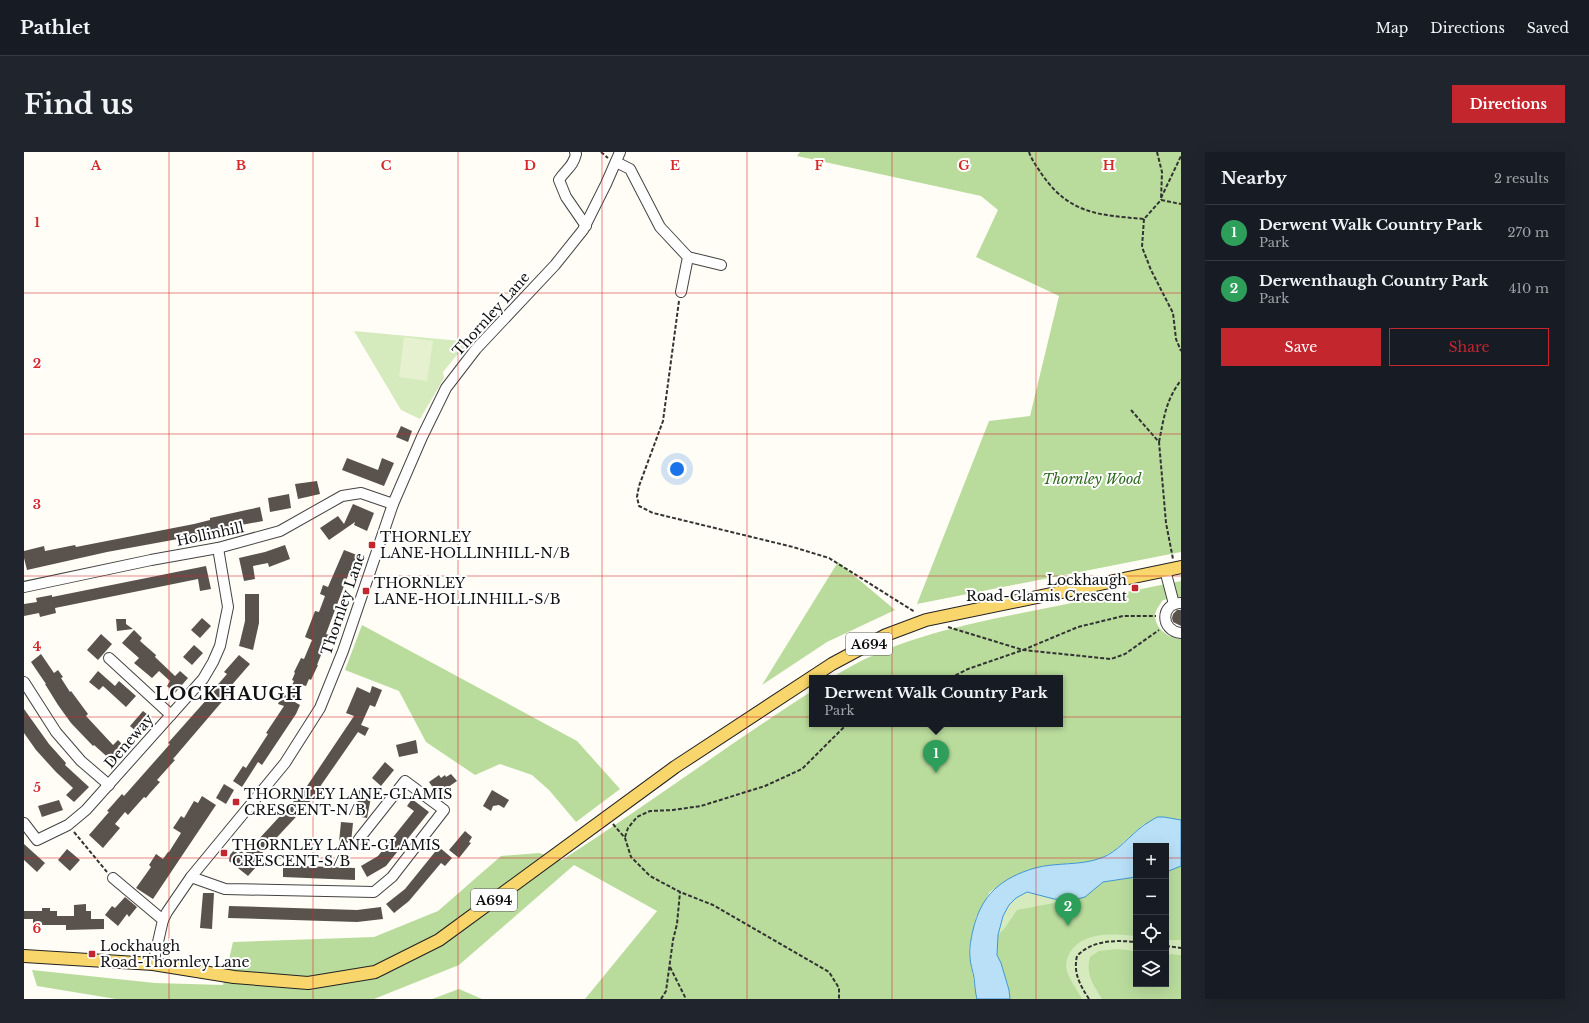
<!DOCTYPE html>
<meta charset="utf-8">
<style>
body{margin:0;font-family:"Libre Baskerville",serif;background:#20242c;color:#f1f3f6}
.controls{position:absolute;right:12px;bottom:12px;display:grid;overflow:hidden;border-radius:0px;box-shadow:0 4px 16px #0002}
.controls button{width:36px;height:36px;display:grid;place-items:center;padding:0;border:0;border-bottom:1px solid #363941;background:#171b24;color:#f1f3f6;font:20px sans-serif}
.you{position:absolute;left:653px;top:317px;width:14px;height:14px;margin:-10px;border:3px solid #fff;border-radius:50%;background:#1a73e8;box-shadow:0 0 0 6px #1a73e833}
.badge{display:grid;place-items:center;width:26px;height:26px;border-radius:50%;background:#c4262e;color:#fff;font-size:13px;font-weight:700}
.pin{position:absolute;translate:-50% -33px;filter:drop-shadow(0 1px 2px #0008)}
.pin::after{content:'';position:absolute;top:21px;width:14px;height:12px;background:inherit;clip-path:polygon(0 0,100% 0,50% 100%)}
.popup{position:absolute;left:785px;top:523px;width:254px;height:52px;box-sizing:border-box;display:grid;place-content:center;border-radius:0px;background:#171b24;filter:drop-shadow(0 1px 3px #0005);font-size:13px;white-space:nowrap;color:#9ea1a6}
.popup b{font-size:15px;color:#f1f3f6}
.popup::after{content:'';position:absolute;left:50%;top:100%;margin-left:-8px;border:8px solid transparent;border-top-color:#171b24}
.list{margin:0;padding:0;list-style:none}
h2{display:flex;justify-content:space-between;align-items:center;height:52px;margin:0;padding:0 16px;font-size:17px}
h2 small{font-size:13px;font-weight:400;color:#9ea1a6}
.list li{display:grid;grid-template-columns:26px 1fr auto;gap:12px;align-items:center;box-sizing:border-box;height:56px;padding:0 16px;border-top:1px solid #363941}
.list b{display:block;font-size:15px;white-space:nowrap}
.list p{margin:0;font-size:13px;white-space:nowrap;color:#9ea1a6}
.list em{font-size:13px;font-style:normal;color:#9ea1a6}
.actions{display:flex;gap:8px;padding:12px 16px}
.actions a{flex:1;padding:9px 0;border:1px solid #c4262e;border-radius:0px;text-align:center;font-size:14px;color:#c4262e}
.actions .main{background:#c4262e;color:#fff}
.icon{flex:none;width:22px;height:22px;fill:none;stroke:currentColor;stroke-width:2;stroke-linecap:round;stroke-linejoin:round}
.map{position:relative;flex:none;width:1157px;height:847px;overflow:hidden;border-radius:0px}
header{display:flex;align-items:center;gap:24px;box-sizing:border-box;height:56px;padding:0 20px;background:#171b24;border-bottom:1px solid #363941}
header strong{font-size:19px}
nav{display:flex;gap:22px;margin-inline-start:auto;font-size:14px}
.intro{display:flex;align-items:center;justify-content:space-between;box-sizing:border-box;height:96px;padding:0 24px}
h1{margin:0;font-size:28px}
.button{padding:10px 18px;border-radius:0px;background:#c4262e;color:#fff;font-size:14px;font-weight:700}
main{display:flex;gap:24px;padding:0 24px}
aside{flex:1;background:#171b24;border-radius:0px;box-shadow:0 4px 16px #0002}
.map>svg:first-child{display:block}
.green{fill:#d5ebbd}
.forest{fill:#b9dc9c}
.pitch{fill:#e6f2cf}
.water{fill:#b9e0f7;stroke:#3f96cf}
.building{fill:#5a524d}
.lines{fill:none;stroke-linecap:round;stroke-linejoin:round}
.minor-casing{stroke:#444;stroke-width:12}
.major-casing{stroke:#222;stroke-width:14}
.path{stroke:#333;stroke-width:2;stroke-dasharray:4 2;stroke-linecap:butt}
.minor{stroke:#fff;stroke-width:10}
.major{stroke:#f9d66b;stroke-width:12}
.grid{fill:none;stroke:#d62828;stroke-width:1;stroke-opacity:0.55}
.poi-dot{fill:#c4262e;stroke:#fff;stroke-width:1.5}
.labels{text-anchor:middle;stroke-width:4;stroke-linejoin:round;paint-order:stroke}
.shield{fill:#fff;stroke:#585858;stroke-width:1}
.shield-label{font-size:13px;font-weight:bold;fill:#111}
.street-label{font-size:14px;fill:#111;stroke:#fff}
.park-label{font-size:14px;font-style:italic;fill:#2f6b1f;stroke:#fff}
.poi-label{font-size:14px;fill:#111;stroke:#fff;text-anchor:start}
.district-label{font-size:18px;font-weight:bold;letter-spacing:1px;fill:#111;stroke:#fff}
.grid-label{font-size:13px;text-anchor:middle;font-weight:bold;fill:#d62828;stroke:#fff;stroke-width:4;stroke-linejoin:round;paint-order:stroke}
</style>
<header>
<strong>Pathlet</strong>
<nav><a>Map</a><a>Directions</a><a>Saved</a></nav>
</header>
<div class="intro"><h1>Find us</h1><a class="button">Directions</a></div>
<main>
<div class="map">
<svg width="1157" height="847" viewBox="0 0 1157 847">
<rect width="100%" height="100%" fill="#fffdf5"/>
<g class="green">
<polygon points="330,179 448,190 439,202 433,203 419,220 420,226 396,267 377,258"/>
<polygon points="1157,714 1157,847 986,847 974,783 979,764 985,753 992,745 1003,740 1030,747 1112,725 1112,832 1142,832 1142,720"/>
</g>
<g class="forest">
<polygon points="776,0 1157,0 1157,400 893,452 965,269 1006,264 1035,144 952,105 974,58 957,44 773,4"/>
<polygon points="814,410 871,458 803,490 738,533"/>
<path d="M1157,429V445L1139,448C1136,452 1132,458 1131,462C1130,476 1145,487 1157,487V668L1150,667L1120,672L1091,698L1077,706L1064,710L1028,713L1012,716L999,720L976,733L966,740L952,765L945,797L946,807L953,847H561L633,759L550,713L435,813L350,847H92L13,834L8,818L131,831L199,833L209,790L350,785L414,759L477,704L515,701L538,708C623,653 704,593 788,539V572H1036V526H808C867,487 939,473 1008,459C1058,449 1107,439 1157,429Z"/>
<polygon points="338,473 553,589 596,637 552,670 525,638 508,623 476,612 451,623 402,590 375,539 321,518"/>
<polygon points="1157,714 1157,788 1142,788 1142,720"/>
<path d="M1112,725V784C1090,782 1061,779 1047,799C1044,803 1042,809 1042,814C1043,825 1053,837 1058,847H986L985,838L977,811L973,803L974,783L980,777L993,758L1061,745L1079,730Z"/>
<path d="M1093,797L1112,799V832H1142V802L1157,803V847H1078C1070,833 1061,823 1066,805L1075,799Z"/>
<polygon points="435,837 458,847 408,847"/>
</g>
<polygon class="pitch" points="380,185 409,189 403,229 375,225"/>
<path class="water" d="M1133,665H1140L1157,668V714L1142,720V694H1112V725L1079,730L1061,745L1049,748L1030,747L1003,740L992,746L985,753L979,764L974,783L973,803L977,811L985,838L986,847H953C951,840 951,833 950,826C949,819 946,812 946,805C945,796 947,787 949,778C957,743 977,726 1011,716C1033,710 1056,714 1077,706C1094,700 1106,683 1120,673C1124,670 1129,668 1133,665Z"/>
<g class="building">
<polygon points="377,274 388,279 384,290 372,285"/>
<polygon points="323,306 354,318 358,306 370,311 360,334 318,318"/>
<polygon points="293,329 296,342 274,347 271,332"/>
<polygon points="265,342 267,356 246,360 244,346"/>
<polygon points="329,352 350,361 343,379 330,373 331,370 305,388 296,376 314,364 320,372"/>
<polygon points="236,355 239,369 184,379 184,381 165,385 83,400 3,418 0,406 0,399 20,394 21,399 51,393 52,395 170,372 186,368 186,366"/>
<polygon points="261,393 266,407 245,415 244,411 229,414 231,427 220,429 215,406 241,400"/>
<polygon points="320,398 333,403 327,418 326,418 302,482 305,483 293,513 294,513 287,528 285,527 282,534 278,533 269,549 276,553 272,562 238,613 234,610 218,635 209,629 219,614 222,616 244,582 242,581 260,554 254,552 259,541 263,543 270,529 268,528 271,521 270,520 277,506 280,507 288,488 281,485 291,459 295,460 301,444 296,442 299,433 304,435"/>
<polygon points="182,414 187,437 176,439 174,427 31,456 32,461 16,465 15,461 0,464 0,452 13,450 12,446 28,443 28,445"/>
<polygon points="221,442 235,442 235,471 229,498 215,494 221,469"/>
<polygon points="1153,458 1157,458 1157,474 1149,470 1148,466 1149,462"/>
<polygon points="178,466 187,474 176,486 167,478"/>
<polygon points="92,467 102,467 102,472 109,477 93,479"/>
<polygon points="110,478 118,486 116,489 132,503 131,505 151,524 156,519 164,526 151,541 143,534 146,529 135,519 128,526 110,511 115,506 98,491"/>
<polygon points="77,482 88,492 74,508 63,498"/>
<polygon points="170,493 179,501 168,513 159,505"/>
<polygon points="17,502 30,521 34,518 39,525 37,526 46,540 47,539 64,562 62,564 89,593 94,588 102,596 89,610 70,593 69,594 47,571 34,553 21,532 22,532 7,510"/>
<polygon points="215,503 226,512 206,535 208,538 149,607 151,608 133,628 136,630 126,641 122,646 120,645 104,663 101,660 91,672 96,676 79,696 65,683 85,660 83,659 98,642 100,644 146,592 144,591 184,546 183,545 203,522 200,520"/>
<polygon points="74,519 91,534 95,529 112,544 102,555 79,534 75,538 65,530"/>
<polygon points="348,534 358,538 351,555 346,553 337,573 345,576 341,584 334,580 284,652 229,711 233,714 224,724 205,709 206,703 210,698 214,702 217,699 221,702 281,637 330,564 322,561 333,535 346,541"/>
<polygon points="0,557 25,592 42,611 41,613 65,635 50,650 42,643 49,636 32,620 12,598 0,581"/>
<polygon points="119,559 128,566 114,581 106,574"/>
<polygon points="392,588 394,601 375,605 372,593"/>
<polygon points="361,610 370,618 357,634 348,626"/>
<polygon points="427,622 433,629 417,640 415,638 412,640 405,630 415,623 417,626 421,623 422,625"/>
<polygon points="200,632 210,638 202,652 192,646"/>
<polygon points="335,638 348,640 343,666 332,664"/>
<polygon points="468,638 485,648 480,656 475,653 469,654 467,659 459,654"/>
<polygon points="178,644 192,653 129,747 112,736 127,715 125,713 132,702 139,707 144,700 145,700 157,681 149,676 157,664 160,666 170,649 174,651"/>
<polygon points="388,647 405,660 362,714 343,725 337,714 354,704 390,659 383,654"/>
<polygon points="35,648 39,658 18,665 14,654"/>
<polygon points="317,670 329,671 327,691 315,690"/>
<polygon points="441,679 448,685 445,690 447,691 435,706 425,698"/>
<polygon points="0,692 21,711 13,720 0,708"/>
<polygon points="415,695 428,706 421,714 417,711 385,749 370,761 362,752 381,737"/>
<polygon points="43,697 56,708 46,719 34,708"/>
<polygon points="259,713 331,716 331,728 259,725"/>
<polygon points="179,741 190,741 188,777 176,776"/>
<polygon points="101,745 113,755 105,765 103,762 94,774 81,763 88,754 91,756"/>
<polygon points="62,752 62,759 67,759 67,767 80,767 80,777 42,778 42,773 9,773 9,767 0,767 0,759 18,759 18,756 26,756 26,759 33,759 33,764 50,764 50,753"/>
<polygon points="205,754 333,758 357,755 359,767 333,770 204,766"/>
</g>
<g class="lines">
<defs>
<g id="minor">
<path d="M551,0L552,2C549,15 542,17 535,28L542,45L562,74"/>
<polyline points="592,10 606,17 636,75 664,105 657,140"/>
<polyline points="664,105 697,113"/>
<polyline points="1141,418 1150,452"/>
<polyline points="0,435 127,408 194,396 256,379 318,344 337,341 369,352"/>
<path d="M1157,451C1136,451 1136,479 1157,481"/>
<polyline points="85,506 147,563"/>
<polyline points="0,530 32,580 57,609 85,633"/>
<polyline points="0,671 13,688 44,673 62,658 179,527 189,510 196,494 204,455 194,396"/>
<polyline points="167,725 201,737 350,740 368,725 420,658 381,629 335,687"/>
<polyline points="89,726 139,768"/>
<polyline points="129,812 139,768 143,760 167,725 261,611 296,556 319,499 369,352 398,285 422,236 452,197 531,113 559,78 582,32 596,0"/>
</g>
<polyline id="major" points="0,804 129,812 210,825 284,831 351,820 415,788 651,615 808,512 862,483 902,468 1157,415"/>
</defs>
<use href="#minor" class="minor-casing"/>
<use href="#major" class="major-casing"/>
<g class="path">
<polyline points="577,0 584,6"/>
<path d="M1005,0C1008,9 1014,16 1019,24C1047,63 1077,63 1120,67L1137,48L1157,52"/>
<polyline points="1133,0 1138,20 1137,48"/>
<polyline points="1137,46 1157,4"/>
<polyline points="1120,67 1118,95 1127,118 1149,161 1152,187 1157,199"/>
<polyline points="655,149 639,269 615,334 613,345 615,354 629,361 769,395 805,406 891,460"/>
<polyline points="1107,258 1135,290 1142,371 1149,407"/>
<path d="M1135,290C1140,265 1142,248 1157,228"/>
<polyline points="924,475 999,498 1087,507 1101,502 1135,478"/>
<polyline points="926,526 944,517 999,498 1054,475 1099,464 1132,464"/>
<polyline points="589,672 601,686 607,705 626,724 656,740 689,753 805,820 815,836 815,847"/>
<polyline points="50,680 83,720"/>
<polyline points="601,685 604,676 613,665 626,659 649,658 677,654 741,634 778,617 823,572"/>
<polyline points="1142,794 1157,796"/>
<polyline points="646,815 662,847"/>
<polyline points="637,847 642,839 649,788 653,772 656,740"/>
<path d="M1065,847C1056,833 1049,821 1053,804C1068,788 1091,788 1112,790"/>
</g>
<use href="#minor" class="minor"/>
<use href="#major" class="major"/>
</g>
<path class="grid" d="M145,0V847M289,0V847M434,0V847M578,0V847M723,0V847M868,0V847M1012,0V847M0,141H1157M0,282H1157M0,424H1157M0,565H1157M0,706H1112M1142,706H1157"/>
<g class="poi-dot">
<rect x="344" y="389" width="8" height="8" rx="2"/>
<rect x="1107" y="432" width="8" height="8" rx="2"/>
<rect x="338" y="435" width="8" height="8" rx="2"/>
<rect x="208" y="646" width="8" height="8" rx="2"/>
<rect x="196" y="697" width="8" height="8" rx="2"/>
<rect x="64" y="798" width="8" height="8" rx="2"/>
</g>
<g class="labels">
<g class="shield">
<rect x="822" y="481" width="46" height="22" rx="3"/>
<rect x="447" y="737" width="46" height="22" rx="3"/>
</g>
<g class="shield-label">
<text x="845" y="497">A694</text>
<text x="470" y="753">A694</text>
</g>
<g class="street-label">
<text transform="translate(467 162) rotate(-48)" y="5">Thornley Lane</text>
<text transform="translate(186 382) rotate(-12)" y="5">Hollinhill</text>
<text transform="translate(319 452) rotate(-71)" y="5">Thornley Lane</text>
<text transform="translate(105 589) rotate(-49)" y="5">Deneway</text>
</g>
<g class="park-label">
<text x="1068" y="332">Thornley Wood</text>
</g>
<g class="poi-label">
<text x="356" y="390">THORNLEY<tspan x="356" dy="16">LANE-HOLLINHILL-N/B</tspan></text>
<text x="1103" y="433" text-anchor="end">Lockhaugh<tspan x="1103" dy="16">Road-Glamis Crescent</tspan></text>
<text x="350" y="436">THORNLEY<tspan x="350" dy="16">LANE-HOLLINHILL-S/B</tspan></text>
<text x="220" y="647">THORNLEY LANE-GLAMIS<tspan x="220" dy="16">CRESCENT-N/B</tspan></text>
<text x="208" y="698">THORNLEY LANE-GLAMIS<tspan x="208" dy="16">CRESCENT-S/B</tspan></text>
<text x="76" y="799">Lockhaugh<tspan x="76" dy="16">Road-Thornley Lane</tspan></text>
</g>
<g class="district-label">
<text x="205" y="548">LOCKHAUGH</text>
</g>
</g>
<g class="grid-label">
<text x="72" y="18">A</text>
<text x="217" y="18">B</text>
<text x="362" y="18">C</text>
<text x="506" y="18">D</text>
<text x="651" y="18">E</text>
<text x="795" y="18">F</text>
<text x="940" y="18">G</text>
<text x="1085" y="18">H</text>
<text x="13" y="75">1</text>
<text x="13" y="216">2</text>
<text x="13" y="357">3</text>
<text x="13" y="499">4</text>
<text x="13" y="640">5</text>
<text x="13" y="781">6</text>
</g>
</svg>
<div class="controls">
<button>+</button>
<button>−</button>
<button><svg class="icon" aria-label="locate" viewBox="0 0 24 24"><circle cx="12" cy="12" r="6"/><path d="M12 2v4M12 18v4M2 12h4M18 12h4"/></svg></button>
<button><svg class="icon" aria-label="layers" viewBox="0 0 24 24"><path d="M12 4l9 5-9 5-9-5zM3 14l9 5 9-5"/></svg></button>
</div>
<div class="you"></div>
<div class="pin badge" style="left:912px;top:621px;background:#2e9e5b">1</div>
<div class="popup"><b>Derwent Walk Country Park</b>Park</div>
<div class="pin badge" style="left:1044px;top:774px;background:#2e9e5b">2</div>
</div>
<aside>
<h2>Nearby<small>2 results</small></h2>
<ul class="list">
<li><span class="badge" style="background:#2e9e5b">1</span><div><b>Derwent Walk Country Park</b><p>Park</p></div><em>270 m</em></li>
<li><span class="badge" style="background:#2e9e5b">2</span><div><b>Derwenthaugh Country Park</b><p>Park</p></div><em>410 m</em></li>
</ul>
<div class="actions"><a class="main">Save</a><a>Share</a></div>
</aside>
</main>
